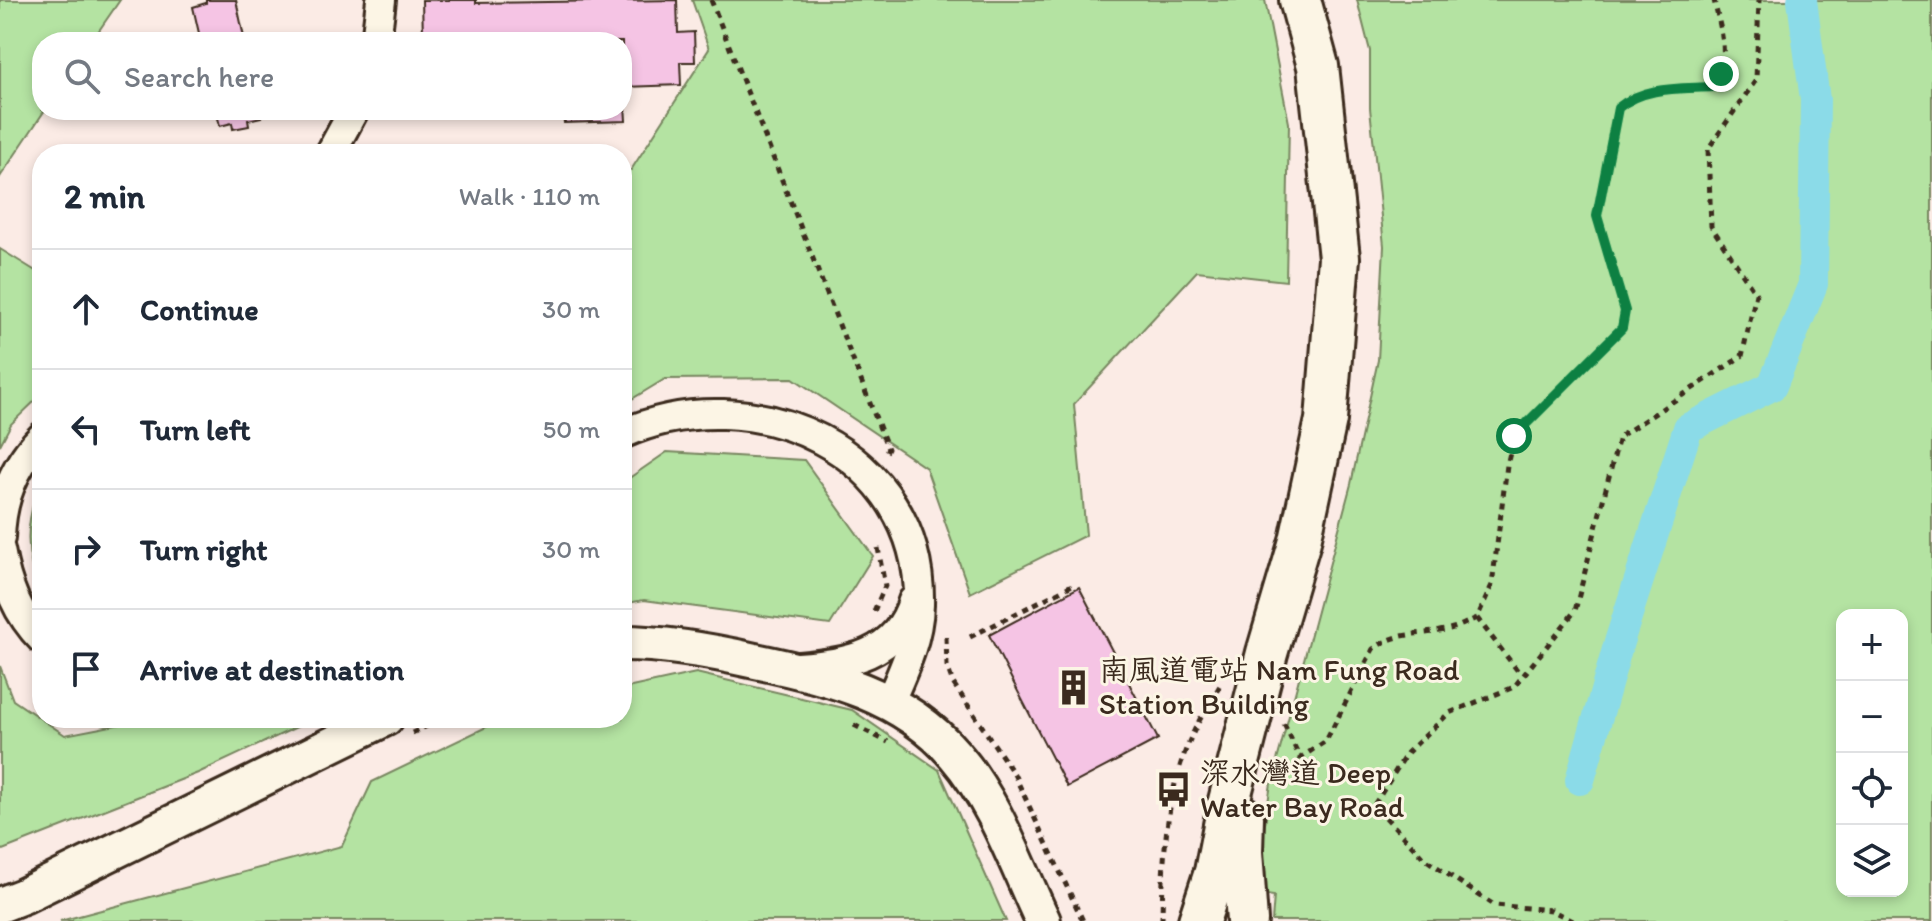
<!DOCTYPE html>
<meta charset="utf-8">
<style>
body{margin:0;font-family:Itim,"LXGW WenKai TC",sans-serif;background:#f6f6f7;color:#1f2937}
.controls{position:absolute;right:24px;bottom:24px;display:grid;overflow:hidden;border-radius:16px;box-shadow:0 4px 12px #0003}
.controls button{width:72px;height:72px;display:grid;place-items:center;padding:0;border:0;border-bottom:2px solid #e0e1e3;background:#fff;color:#1f2937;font:40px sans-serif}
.stop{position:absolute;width:24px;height:24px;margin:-18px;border:6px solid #0b8043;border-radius:50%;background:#fff}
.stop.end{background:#0b8043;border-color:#fff;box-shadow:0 2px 8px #0008}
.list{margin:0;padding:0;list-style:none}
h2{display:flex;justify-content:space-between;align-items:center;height:104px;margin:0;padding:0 32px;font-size:34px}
h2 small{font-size:26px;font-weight:400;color:#747a83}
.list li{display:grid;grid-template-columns:52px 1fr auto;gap:24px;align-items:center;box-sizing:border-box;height:120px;padding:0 32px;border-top:2px solid #e0e1e3}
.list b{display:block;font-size:30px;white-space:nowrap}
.list em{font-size:26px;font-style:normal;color:#747a83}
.icon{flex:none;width:44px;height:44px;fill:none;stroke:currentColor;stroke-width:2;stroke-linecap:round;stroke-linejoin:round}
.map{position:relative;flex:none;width:1932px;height:921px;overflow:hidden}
.search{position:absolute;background:#fff;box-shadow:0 4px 12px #0003;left:32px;top:32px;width:600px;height:88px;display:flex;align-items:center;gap:20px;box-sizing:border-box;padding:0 28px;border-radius:32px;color:#747a83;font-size:30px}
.panel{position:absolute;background:#fff;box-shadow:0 4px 12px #0003;left:32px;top:144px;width:600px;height:584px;border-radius:32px}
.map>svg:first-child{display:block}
.green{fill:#b4e3a2;stroke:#788660;stroke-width:2;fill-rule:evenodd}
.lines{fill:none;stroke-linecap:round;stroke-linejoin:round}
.canal{stroke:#8bdbe8;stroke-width:30}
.building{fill:#f5c4e4;stroke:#3b2a1e;stroke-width:2}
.minor-casing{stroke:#3b2a1e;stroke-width:34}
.tertiary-casing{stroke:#3b2a1e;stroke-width:40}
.secondary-casing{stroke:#3b2a1e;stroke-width:46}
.path{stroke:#3b2a1e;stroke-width:5;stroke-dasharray:6 6;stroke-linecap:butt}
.minor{stroke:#fcf5e5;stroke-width:28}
.tertiary{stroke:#fcf5e5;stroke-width:34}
.secondary{stroke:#fcf5e5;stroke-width:40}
.route{stroke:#0b8043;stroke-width:10}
.labels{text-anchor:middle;stroke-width:6;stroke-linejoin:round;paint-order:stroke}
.poi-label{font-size:30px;fill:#3b2a1e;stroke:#fcf5e5;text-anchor:start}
</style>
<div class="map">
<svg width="1932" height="921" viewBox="0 0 1932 921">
<rect width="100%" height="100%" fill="#fbebe5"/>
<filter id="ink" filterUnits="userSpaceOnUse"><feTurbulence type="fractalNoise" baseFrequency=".0125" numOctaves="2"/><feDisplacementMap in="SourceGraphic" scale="16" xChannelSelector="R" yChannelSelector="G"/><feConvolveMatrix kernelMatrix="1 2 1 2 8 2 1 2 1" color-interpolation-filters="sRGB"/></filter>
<g filter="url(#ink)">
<g class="green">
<polygon points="0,0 120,0 91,42 42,42 42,110 45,110 0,177"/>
<polygon points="692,0 1265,0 1289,123 1286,281 1197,271 1074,404 1086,535 970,593 926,468 793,378 665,379 622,405 622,173 631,170 709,49"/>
<path d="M1357,0H1932V921H1272L1274,896L1266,895L1260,890L1262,844L1271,783L1351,484L1378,360L1384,246L1370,108V51ZM1842,615H1902V891H1842Z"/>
<polygon points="0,249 42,275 42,394 11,424 0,445"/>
<polygon points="667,452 804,460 873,556 830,625 644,600 622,604 622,483"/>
<path d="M42,481V592C23,557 25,517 42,481Z"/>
<polygon points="0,666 13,700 65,735 152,718 316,718 198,773 0,851"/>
<polygon points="696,673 852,710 939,770 1006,921 60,921 342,846 372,782 505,718 622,718 622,689"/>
</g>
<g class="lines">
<polyline class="canal" points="1580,780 1619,642 1688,428 1772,386 1813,284 1815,100 1802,0"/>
</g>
<g class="building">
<polygon points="206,0 236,0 245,42 201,42 193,7 206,3"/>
<polygon points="422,0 476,0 476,3 677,0 678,33 694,32 695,62 680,62 681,85 624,87 626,121 564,123 563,110 622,110 622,42 412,42 412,36 423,36"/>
<polygon points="216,110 259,110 261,117 248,120 249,126 233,129 232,123 220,126"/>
<polygon points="475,110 537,110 537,115 475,117"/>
<polygon points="1079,587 1158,739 1067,787 989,635"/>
</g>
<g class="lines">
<defs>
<g id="minor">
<polyline points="376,42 381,0"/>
<polyline points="330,154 354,110"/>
<path d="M622,434C751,375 923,450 919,605C918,640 903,671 889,703"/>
<path d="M0,538C1,499 15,464 42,437"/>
<path d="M0,550C6,584 17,614 42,639"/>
<path d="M799,667C847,663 897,656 913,601"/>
</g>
<g id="tertiary">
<path d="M622,643C667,643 711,651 755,661C828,676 904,695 955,755C995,801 1017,866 1043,921"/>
<polyline points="0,905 23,896 386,718"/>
</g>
<g id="secondary">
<polyline points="1243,817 1242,852 1247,921"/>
<polyline points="1199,921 1215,872 1228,805 1267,653 1300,541 1326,420 1339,258 1318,66 1300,0"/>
</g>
</defs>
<use href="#minor" class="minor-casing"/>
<use href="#tertiary" class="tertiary-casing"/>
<use href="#secondary" class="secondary-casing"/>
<g class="path">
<polyline points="711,0 888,449 884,456"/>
<polyline points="874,611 885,586 878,548"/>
<polyline points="1477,618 1521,675"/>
<polyline points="946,637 947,666 953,683 1014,774 1083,921"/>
<polyline points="970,637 1074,584"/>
<path d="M1284,724L1300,758L1326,741L1373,649C1401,629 1422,637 1453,628C1461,626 1469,621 1477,618L1492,585L1507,465L1514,436L1622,328L1625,311L1597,216L1618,108C1643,86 1680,89 1712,87C1732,58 1721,33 1714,0"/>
<polyline points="854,725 888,742"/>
<polyline points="412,733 444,718"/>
<path d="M1162,921C1163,856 1165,791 1194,731C1202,714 1213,698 1222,682"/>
<polyline points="1573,921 1551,910 1494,905 1425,859 1374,805 1407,753 1449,713 1514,687 1575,611 1619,437 1742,356 1756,294 1711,226 1708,149 1756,80 1759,0"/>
</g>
<use href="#minor" class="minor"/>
<use href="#tertiary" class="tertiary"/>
<use href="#secondary" class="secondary"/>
</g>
</g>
<g class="lines" filter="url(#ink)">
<path class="route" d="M1514,436L1622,328L1625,311L1597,216L1618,108C1644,86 1680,89 1712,87L1721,74"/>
</g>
<defs>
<symbol id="building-bare" viewBox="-9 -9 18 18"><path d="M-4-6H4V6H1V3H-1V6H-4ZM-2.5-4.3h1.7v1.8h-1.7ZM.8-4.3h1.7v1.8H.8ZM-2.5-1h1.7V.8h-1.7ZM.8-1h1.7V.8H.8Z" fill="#3b2a1e" stroke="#fcf5e5" stroke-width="2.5" paint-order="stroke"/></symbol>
<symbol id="bus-bare" viewBox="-9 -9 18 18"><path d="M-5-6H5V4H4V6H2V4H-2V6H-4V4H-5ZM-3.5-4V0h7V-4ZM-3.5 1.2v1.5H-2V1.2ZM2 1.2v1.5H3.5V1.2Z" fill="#3b2a1e" stroke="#fcf5e5" stroke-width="2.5" paint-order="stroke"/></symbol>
</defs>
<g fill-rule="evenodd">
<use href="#building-bare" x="1048" y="662" width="51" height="51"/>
<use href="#bus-bare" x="1148" y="764" width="51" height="51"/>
</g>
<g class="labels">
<g class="poi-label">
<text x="1099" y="680">南風道電站 Nam Fung Road<tspan x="1099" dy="34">Station Building</tspan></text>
<text x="1200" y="783">深水灣道 Deep<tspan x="1200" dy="34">Water Bay Road</tspan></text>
</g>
</g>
</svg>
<div class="controls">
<button>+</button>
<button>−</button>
<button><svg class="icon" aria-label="locate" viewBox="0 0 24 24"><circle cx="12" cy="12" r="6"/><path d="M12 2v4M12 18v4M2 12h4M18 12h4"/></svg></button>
<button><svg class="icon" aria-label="layers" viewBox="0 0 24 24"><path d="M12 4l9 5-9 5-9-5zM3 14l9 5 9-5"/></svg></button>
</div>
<div class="stop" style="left:1514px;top:436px"></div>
<div class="stop end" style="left:1721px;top:74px"></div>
<div class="search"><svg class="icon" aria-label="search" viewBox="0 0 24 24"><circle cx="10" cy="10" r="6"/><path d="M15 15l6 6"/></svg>Search here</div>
<section class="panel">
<h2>2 min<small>Walk · 110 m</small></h2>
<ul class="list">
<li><svg class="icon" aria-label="ahead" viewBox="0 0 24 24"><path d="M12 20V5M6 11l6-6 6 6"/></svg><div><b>Continue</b></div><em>30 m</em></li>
<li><svg class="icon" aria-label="left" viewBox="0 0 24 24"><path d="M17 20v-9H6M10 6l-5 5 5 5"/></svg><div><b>Turn left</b></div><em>50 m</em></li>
<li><svg class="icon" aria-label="right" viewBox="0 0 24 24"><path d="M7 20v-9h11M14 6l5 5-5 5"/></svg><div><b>Turn right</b></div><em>30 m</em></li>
<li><svg class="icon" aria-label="arrive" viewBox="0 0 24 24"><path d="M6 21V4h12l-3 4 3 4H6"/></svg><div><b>Arrive at destination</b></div></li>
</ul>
</section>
</div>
